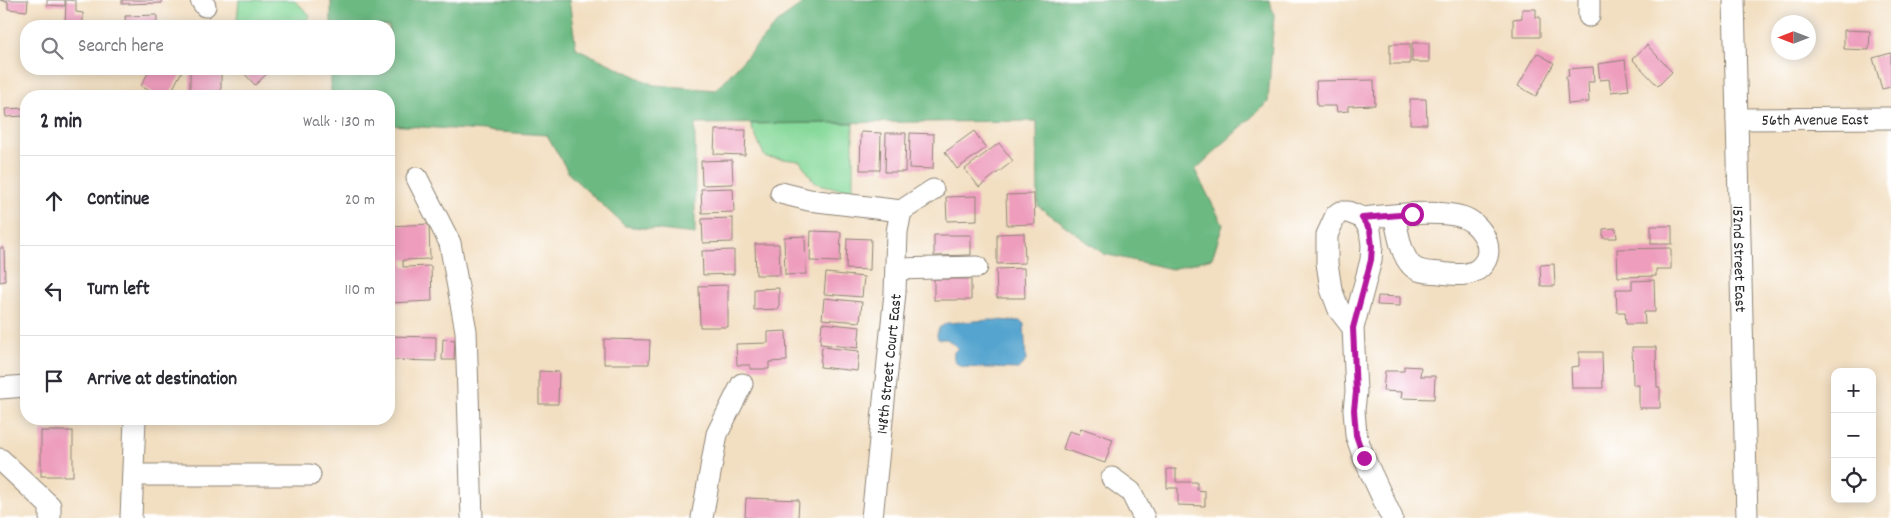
<!DOCTYPE html>
<meta charset="utf-8">
<style>
body{margin:0;font-family:Dekko,sans-serif;background:#f7f7f7;color:#2b2b33}
.controls{position:absolute;right:15px;bottom:15px;display:grid;overflow:hidden;border-radius:10px;box-shadow:0 2px 12px #0003}
.controls button{width:45px;height:45px;display:grid;place-items:center;padding:0;border:0;border-bottom:1px solid #e1e1e2;background:#fff;color:#2b2b33;font:25px sans-serif}
.compass{position:absolute;left:1771px;top:15px;width:45px;height:45px;border-radius:50%;background:#fff;box-shadow:0 2px 12px #0003;rotate:270deg}
.stop{position:absolute;width:15px;height:15px;margin:-11px;border:4px solid #b5179e;border-radius:50%;background:#fff}
.stop.end{background:#b5179e;border-color:#fff;box-shadow:0 1px 5px #0008}
.list{margin:0;padding:0;list-style:none}
h2{display:flex;justify-content:space-between;align-items:center;height:65px;margin:0;padding:0 20px;font-size:21px}
h2 small{font-size:16px;font-weight:400;color:#7c7c81}
.list li{display:grid;grid-template-columns:32px 1fr auto;gap:15px;align-items:center;box-sizing:border-box;height:90px;padding:0 20px;border-top:1px solid #e1e1e2}
.list b{display:block;font-size:19px;white-space:nowrap}
.list em{font-size:16px;font-style:normal;color:#7c7c81}
.icon{flex:none;width:28px;height:28px;fill:none;stroke:currentColor;stroke-width:2;stroke-linecap:round;stroke-linejoin:round}
.map{position:relative;flex:none;width:1891px;height:518px;overflow:hidden}
.search{position:absolute;background:#fff;box-shadow:0 2px 12px #0003;left:20px;top:20px;width:375px;height:55px;display:flex;align-items:center;gap:12px;box-sizing:border-box;padding:0 18px;border-radius:20px;color:#7c7c81;font-size:19px}
.panel{position:absolute;background:#fff;box-shadow:0 2px 12px #0003;left:20px;top:90px;width:375px;height:335px;border-radius:20px}
.map>svg:first-child{display:block}
.green{fill:#86d99a;stroke:#588262}
.forest{fill:#6cb982;stroke:#4c7256}
.water{fill:#55a4cf;stroke:#40687d}
.building{fill:#ee9dbd}
.lines{fill:none;stroke-linecap:round;stroke-linejoin:round}
.minor-casing{stroke:#8e8476;stroke-width:23}
.minor{stroke:#fff;stroke-width:21}
.route{stroke:#b5179e;stroke-width:6}
.labels{text-anchor:middle;stroke-width:4.5;stroke-linejoin:round;paint-order:stroke}
.street-label{font-size:16px;fill:#2b2b2b;stroke:#fff}
</style>
<div class="map">
<svg width="1891" height="518" viewBox="0 0 1891 518">
<rect width="100%" height="100%" fill="#fff"/>
<filter id="ink" filterUnits="userSpaceOnUse"><feTurbulence type="fractalNoise" baseFrequency=".02" numOctaves="2"/><feDisplacementMap in="SourceGraphic" scale="10" xChannelSelector="R" yChannelSelector="G"/><feConvolveMatrix kernelMatrix="1 2 1 2 8 2 1 2 1" color-interpolation-filters="sRGB"/></filter>
<filter id="wash" filterUnits="userSpaceOnUse"><feTurbulence type="fractalNoise" baseFrequency=".0096" numOctaves="4" result="noise"/><feDisplacementMap in="SourceGraphic" scale="20" xChannelSelector="R" yChannelSelector="G"/><feGaussianBlur stdDeviation="1.12" result="paint"/><feColorMatrix in="noise" values="0 0 0 0 0 0 0 0 0 0 0 0 0 0 0 0 0 1.4 0 .05"/><feComposite in="paint" operator="in"/></filter>
<g filter="url(#wash)">
<rect width="100%" height="100%" fill="#f2dec0"/>
<g class="green">
<polygon points="239,0 294,0 310,15 304,26 249,26 237,20"/>
<polygon points="853,123 853,192 815,183 800,161 765,157 750,124"/>
</g>
<polygon class="forest" points="331,0 569,0 576,48 654,85 716,90 779,21 808,0 1269,0 1274,15 1268,102 1195,170 1223,225 1212,258 1172,269 1104,254 1038,206 1037,121 695,124 695,234 625,226 570,175 547,135 389,125 389,96 331,96 331,69 389,69 389,26 331,26"/>
<path class="water" d="M991,320L1021,321L1024,324L1026,360L1023,365L1018,369L964,367C955,364 953,361 954,352L958,348L947,339H938L937,335L939,328L947,323Z"/>
<g id="blocks">
<g class="building">
<polygon points="0,0 28,0 27,11 8,9 8,2"/>
<polygon points="47,0 65,0 65,6 47,5"/>
<polygon points="66,0 76,1 76,12 83,13 83,26 65,26"/>
<polygon points="122,0 161,0 162,3 122,4"/>
<polygon points="1522,9 1536,9 1536,17 1540,17 1540,37 1513,37 1513,19 1522,18"/>
<polygon points="157,15 157,26 126,26 125,16"/>
<polygon points="1844,30 1870,31 1869,50 1844,49"/>
<rect x="1412" y="43" width="17" height="19"/>
<rect x="1390" y="44" width="20" height="20"/>
<polygon points="1647,45 1672,72 1658,86 1632,59"/>
<polygon points="1537,53 1554,63 1536,96 1518,86"/>
<polygon points="1891,53 1891,87 1882,89 1873,58"/>
<polygon points="1625,60 1629,90 1611,92 1609,79 1600,80 1598,64"/>
<polygon points="1593,67 1594,82 1588,82 1589,102 1568,104 1566,76 1569,76 1568,69"/>
<polygon points="150,69 183,69 169,96 159,96 141,86"/>
<rect x="190" y="69" width="31" height="27"/>
<polygon points="240,69 272,69 255,85"/>
<polygon points="1374,80 1375,105 1348,106 1348,111 1337,112 1336,106 1317,106 1316,81"/>
<polygon points="1410,99 1426,99 1427,124 1410,124"/>
<polygon points="26,108 26,116 6,117 5,109"/>
<polygon points="715,130 746,130 745,155 714,154"/>
<polygon points="974,131 986,148 957,169 945,152"/>
<polygon points="861,132 881,133 880,170 860,170"/>
<polygon points="886,133 906,133 905,172 885,172"/>
<polygon points="910,133 934,134 933,169 909,168"/>
<polygon points="999,143 1013,161 979,187 965,169"/>
<polygon points="732,160 733,184 702,185 701,161"/>
<polygon points="733,188 734,212 702,213 701,189"/>
<polygon points="1034,194 1035,224 1007,225 1006,195"/>
<polygon points="977,196 977,220 947,221 946,197"/>
<polygon points="733,218 733,242 703,243 702,219"/>
<polygon points="429,224 430,259 403,260 403,267 431,266 432,301 389,303 389,226"/>
<rect x="1651" y="226" width="21" height="18"/>
<polygon points="1616,228 1617,238 1603,238 1603,229"/>
<polygon points="811,231 841,232 840,262 810,261"/>
<polygon points="1024,233 1025,263 997,264 997,234"/>
<polygon points="934,235 971,235 971,255 934,256"/>
<polygon points="805,236 806,274 785,275 784,237"/>
<polygon points="847,238 871,239 870,270 846,269"/>
<polygon points="755,244 779,244 780,275 756,275"/>
<polygon points="0,248 4,248 5,281 0,282"/>
<polygon points="1671,248 1671,269 1656,269 1656,276 1618,277 1617,249"/>
<polygon points="734,250 734,274 703,275 702,251"/>
<polygon points="1554,264 1555,286 1541,286 1540,265"/>
<polygon points="1024,268 1025,298 997,298 996,269"/>
<polygon points="826,273 864,277 862,297 824,294"/>
<rect x="934" y="279" width="37" height="21"/>
<polygon points="1654,280 1655,312 1644,312 1645,324 1626,324 1625,312 1617,312 1616,289 1632,289 1632,281"/>
<polygon points="728,285 728,327 700,327 699,286"/>
<polygon points="779,288 779,309 754,310 754,289"/>
<polygon points="1378,296 1400,297 1400,306 1377,305"/>
<polygon points="824,298 862,302 860,322 822,319"/>
<polygon points="822,323 860,327 858,348 820,344"/>
<polygon points="786,331 787,361 769,362 769,369 750,369 750,365 737,365 736,344 768,343 768,332"/>
<polygon points="389,336 436,337 436,361 389,360"/>
<polygon points="443,339 455,340 454,360 442,360"/>
<polygon points="604,339 650,340 649,364 604,364"/>
<polygon points="822,347 859,351 857,371 820,367"/>
<polygon points="1632,347 1656,347 1657,387 1660,387 1660,408 1639,408 1639,385 1633,385"/>
<polygon points="1579,352 1602,352 1603,388 1572,388 1571,367 1579,366"/>
<polygon points="1404,366 1421,367 1420,376 1435,376 1434,399 1401,398 1402,392 1383,391 1385,371 1404,371"/>
<polygon points="539,371 559,372 558,404 539,404"/>
<polygon points="1081,428 1113,439 1105,463 1063,449 1069,431 1079,434"/>
<rect x="41" y="431" width="32" height="45"/>
<polygon points="1167,469 1176,469 1176,482 1197,482 1197,490 1205,491 1205,506 1178,505 1178,488 1167,488"/>
<polygon points="746,498 799,500 798,518 745,518"/>
</g>
</g>
</g>
<g filter="url(#ink)">
<use href="#blocks" fill-opacity="0" stroke="#8e8476" stroke-width="1"/>
<g class="lines">
<defs>
<g id="minor">
<polyline points="201,0 205,6"/>
<polyline points="1589,0 1589,16"/>
<path id="s1" d="M1734,0L1747,518"/>
<path id="s2" d="M1737,119L1891,118"/>
<polyline points="417,178 450,243 466,331 472,518"/>
<polyline points="781,193 809,200 901,211"/>
<polyline points="901,211 933,190"/>
<path d="M1363,218C1387,215 1444,209 1465,218C1484,226 1499,255 1477,270C1466,277 1452,274 1440,273C1430,272 1418,273 1411,265C1400,253 1398,231 1394,215"/>
<polyline points="896,269 977,267"/>
<polyline points="1353,328 1339,310 1331,289 1327,263 1327,235 1336,215 1340,212 1348,212 1363,218 1370,230 1372,245 1371,260 1353,328 1356,392 1354,410 1356,435 1364,458 1392,518"/>
<polyline points="0,388 26,386"/>
<polyline points="0,459 50,506 50,518"/>
<polyline points="133,475 310,475"/>
<polyline points="1112,478 1131,492 1144,518"/>
<polyline points="131,518 135,419"/>
<polyline points="702,518 717,434 742,384"/>
<path id="s3" d="M872,518L895,293L897,232L901,211"/>
</g>
</defs>
<use href="#minor" class="minor-casing"/>
<use href="#minor" class="minor"/>
</g>
</g>
<g class="lines" filter="url(#ink)">
<polyline class="route" points="1364,458 1356,435 1354,410 1356,392 1353,328 1371,260 1372,246 1370,230 1362,218 1412,214"/>
</g>
<g class="labels">
<g class="street-label">
<text dy="6" stroke="none"><textPath href="#s2" startOffset="78">56th Avenue East</textPath></text>
<text dy="6" stroke="none"><textPath href="#s1" startOffset="259">152nd Street East</textPath></text>
<text dy="6" stroke="none"><textPath href="#s3" startOffset="155">148th Street Court East</textPath></text>
</g>
</g>
</svg>
<div class="controls">
<button>+</button>
<button>−</button>
<button><svg class="icon" aria-label="locate" viewBox="0 0 24 24"><circle cx="12" cy="12" r="6"/><path d="M12 2v4M12 18v4M2 12h4M18 12h4"/></svg></button>
</div>
<svg class="compass" viewBox="-18 -18 36 36"><path d="M0-13l5 13h-10z" fill="#e53935"/><path d="M0 13l5-13h-10z" fill="#7c7c81"/></svg>
<div class="stop" style="left:1412px;top:214px"></div>
<div class="stop end" style="left:1364px;top:458px"></div>
<div class="search"><svg class="icon" aria-label="search" viewBox="0 0 24 24"><circle cx="10" cy="10" r="6"/><path d="M15 15l6 6"/></svg>Search here</div>
<section class="panel">
<h2>2 min<small>Walk · 130 m</small></h2>
<ul class="list">
<li><svg class="icon" aria-label="ahead" viewBox="0 0 24 24"><path d="M12 20V5M6 11l6-6 6 6"/></svg><div><b>Continue</b></div><em>20 m</em></li>
<li><svg class="icon" aria-label="left" viewBox="0 0 24 24"><path d="M17 20v-9H6M10 6l-5 5 5 5"/></svg><div><b>Turn left</b></div><em>110 m</em></li>
<li><svg class="icon" aria-label="arrive" viewBox="0 0 24 24"><path d="M6 21V4h12l-3 4 3 4H6"/></svg><div><b>Arrive at destination</b></div></li>
</ul>
</section>
</div>
